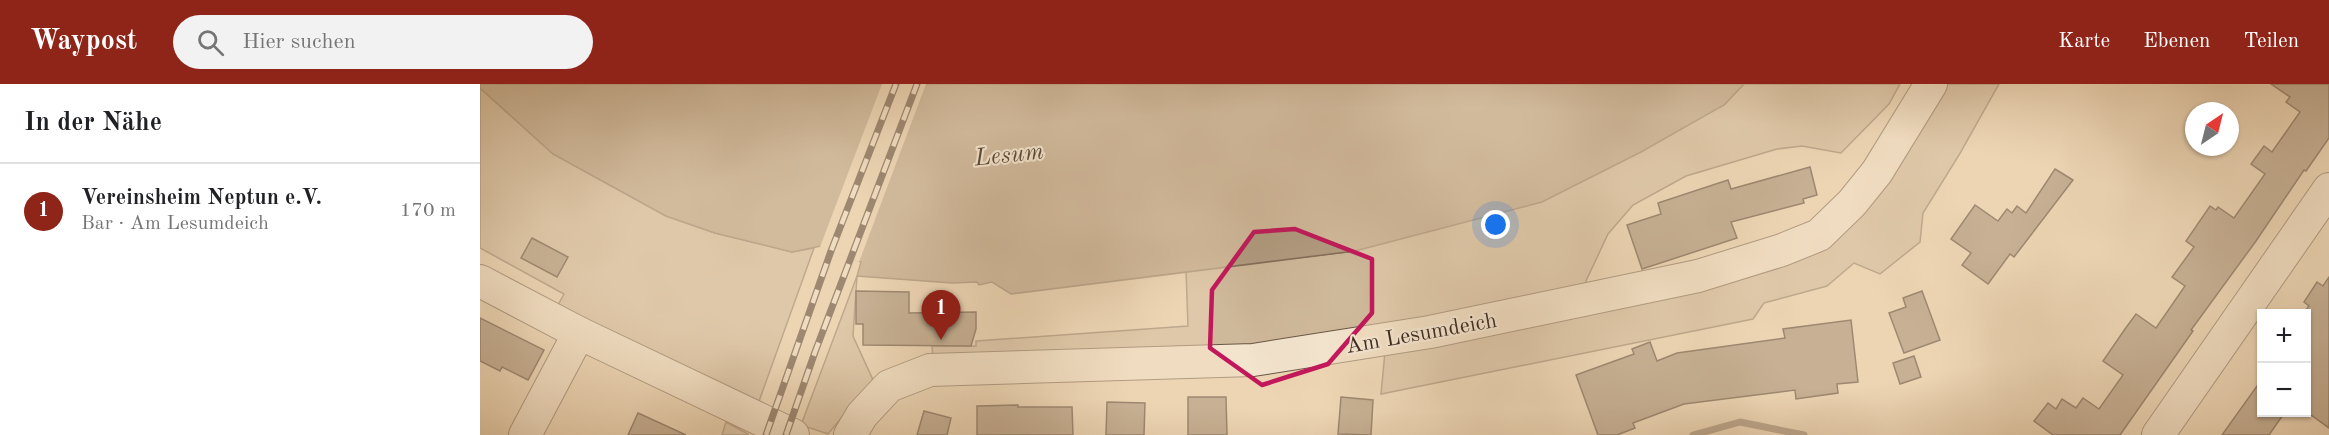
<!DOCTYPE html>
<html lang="de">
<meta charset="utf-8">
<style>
body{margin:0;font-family:"Old Standard TT",serif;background:#f2f2f2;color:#202124}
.controls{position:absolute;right:18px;bottom:18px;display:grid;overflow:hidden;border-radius:0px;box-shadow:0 2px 4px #0004}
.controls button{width:54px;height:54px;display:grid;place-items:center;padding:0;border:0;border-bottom:2px solid #e0e0e0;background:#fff;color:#202124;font:30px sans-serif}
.compass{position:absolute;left:1705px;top:18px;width:54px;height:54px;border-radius:50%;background:#fff;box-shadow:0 2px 4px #0004;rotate:35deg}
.you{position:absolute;left:1016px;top:141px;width:21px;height:21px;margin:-15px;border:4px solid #fff;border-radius:50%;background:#1a73e8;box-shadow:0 0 0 9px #1a73e833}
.badge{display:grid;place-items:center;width:39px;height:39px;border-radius:50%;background:#8f2418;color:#fff;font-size:20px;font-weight:700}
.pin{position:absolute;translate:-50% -50px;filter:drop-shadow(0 2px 3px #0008)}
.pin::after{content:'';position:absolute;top:32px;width:21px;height:18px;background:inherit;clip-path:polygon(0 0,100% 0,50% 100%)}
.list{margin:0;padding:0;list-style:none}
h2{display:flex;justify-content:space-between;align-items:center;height:78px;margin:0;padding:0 24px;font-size:26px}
h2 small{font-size:20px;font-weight:400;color:#757577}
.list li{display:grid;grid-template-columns:39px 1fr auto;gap:18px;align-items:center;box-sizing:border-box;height:96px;padding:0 24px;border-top:2px solid #e0e0e0}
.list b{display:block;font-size:22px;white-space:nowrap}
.list p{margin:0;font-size:20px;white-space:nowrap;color:#757577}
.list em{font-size:20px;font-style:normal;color:#757577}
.icon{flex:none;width:33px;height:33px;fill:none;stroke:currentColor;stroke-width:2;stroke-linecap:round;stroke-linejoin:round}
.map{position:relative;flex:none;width:1849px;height:351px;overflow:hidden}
header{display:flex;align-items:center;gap:36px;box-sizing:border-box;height:84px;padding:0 30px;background:#8f2418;color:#fff}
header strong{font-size:28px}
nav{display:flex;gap:33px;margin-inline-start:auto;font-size:21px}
.search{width:420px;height:54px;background:#f2f2f2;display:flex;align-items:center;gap:15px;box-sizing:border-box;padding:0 21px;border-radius:33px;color:#757577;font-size:22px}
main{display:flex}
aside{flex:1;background:#fff}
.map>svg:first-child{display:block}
.green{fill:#cfb99b;stroke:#87725e;stroke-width:1.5}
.water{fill:#b29c82;stroke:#846f5b;stroke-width:1.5}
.pier{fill:#edd6b4}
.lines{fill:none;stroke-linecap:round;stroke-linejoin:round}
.stream{stroke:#846f5b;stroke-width:7}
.building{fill:#99846d;stroke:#3f2c21;stroke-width:1.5}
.minor-casing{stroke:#6a5646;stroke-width:34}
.minor{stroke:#f3e4ce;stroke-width:32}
.rail-casing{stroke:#3f2c21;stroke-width:7}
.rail{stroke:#f3e4ce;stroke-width:4.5;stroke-dasharray:14;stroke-linecap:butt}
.marked{fill:none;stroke:#c2185b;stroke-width:4.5;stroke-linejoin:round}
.labels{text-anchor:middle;stroke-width:4.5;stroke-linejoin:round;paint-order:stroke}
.street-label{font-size:22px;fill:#3f2c21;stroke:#f3e4ce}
.water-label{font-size:24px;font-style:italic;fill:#5c4839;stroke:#f3e4ce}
</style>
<header>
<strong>Waypost</strong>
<div class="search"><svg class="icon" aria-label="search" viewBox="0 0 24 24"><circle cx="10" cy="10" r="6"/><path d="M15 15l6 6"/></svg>Hier suchen</div>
<nav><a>Karte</a><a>Ebenen</a><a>Teilen</a></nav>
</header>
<main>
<aside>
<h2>In der Nähe<small></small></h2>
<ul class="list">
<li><span class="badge">1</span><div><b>Vereinsheim Neptun e.V.</b><p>Bar · Am Lesumdeich</p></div><em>170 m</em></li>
</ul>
</aside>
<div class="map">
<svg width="1849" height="351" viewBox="0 0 1849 351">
<rect width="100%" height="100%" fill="#edd6b4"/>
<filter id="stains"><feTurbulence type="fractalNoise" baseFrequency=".00333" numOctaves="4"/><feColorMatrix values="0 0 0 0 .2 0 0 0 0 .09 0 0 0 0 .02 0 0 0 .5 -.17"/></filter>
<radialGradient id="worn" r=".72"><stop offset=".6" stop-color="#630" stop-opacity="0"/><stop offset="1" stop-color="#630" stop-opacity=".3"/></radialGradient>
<g class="green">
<polygon points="1264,0 1420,0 1409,20 1361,69 1322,62 1297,65 1206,92 1153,121 1128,150 1106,197 1105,224 1302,176 1462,0 1519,0 1479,71 1443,129 1440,158 1400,190 1374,179 1347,202 1284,219 1273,235 901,310 905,268 785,265 453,277 452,262 496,262 496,257 708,242 706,187 875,167 1244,21"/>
<polygon points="0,4 73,70 186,132 235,149 312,168 334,164 278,320 77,223 84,210 0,164"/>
<polygon points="377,192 373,252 393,296 348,350 321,341"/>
<polygon points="246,338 268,350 268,351 242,351"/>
</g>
<polygon class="water" points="0,0 1264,0 1244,21 1161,68 1062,118 875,167 531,210 512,198 499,201 497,198 472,199 377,192 381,178 341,162 312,168 235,149 186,132 73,70 0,4"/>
<polygon class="pier" points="402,0 446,0 379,178 340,163"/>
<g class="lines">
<polyline class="stream" points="1213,351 1260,338 1324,351"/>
</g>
<g class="building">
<polygon points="1791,0 1849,0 1849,54 1826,87 1824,86 1776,157 1711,246 1713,247 1640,351 1573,351 1554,337 1568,319 1576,325 1582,315 1596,324 1603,314 1619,325 1643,291 1623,277 1645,245 1656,230 1676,244 1705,202 1692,193 1714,163 1706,157 1730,122 1736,126 1738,123 1754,134 1785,90 1771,80 1784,62 1792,68 1820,28 1806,18 1810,13"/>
<polygon points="1330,83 1337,111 1323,115 1324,119 1251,138 1257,154 1162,185 1147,141 1181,130 1178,119 1248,96 1251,105"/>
<polygon points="1575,85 1593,96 1534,173 1530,170 1508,200 1482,181 1491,169 1471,155 1495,121 1518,137 1527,125 1532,129 1537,122 1546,129"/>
<polygon points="52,154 88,173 77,193 41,174"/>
<polygon points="1849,193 1849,344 1827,328 1828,230 1823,230 1829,222 1824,218 1837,198 1843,202"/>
<polygon points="376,207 429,208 429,229 496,228 496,245 491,262 383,261 383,240 376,240"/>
<polygon points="1442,207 1460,256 1424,269 1409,229 1426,223 1423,214"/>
<polygon points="0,234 64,266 48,296 22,283 20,287 0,277"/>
<polygon points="1371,236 1378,298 1357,300 1358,309 1316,315 1315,306 1204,320 1153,339 1155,344 1137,351 1118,351 1096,291 1154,270 1152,265 1170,258 1177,277 1197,269 1305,254 1303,245"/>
<polygon points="1434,272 1441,293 1420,300 1413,279"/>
<polygon points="1782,295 1782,328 1805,328 1789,351 1742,351"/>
<polygon points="708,313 746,313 747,351 708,351"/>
<polygon points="861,313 893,316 891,351 858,350"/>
<polygon points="627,318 665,319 664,351 626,351"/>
<polygon points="538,321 538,323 592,323 593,351 497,351 497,322"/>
<polygon points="444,327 471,334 467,351 437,351"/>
<polygon points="158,329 206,351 148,351"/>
</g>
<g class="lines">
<defs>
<g id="minor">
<polyline points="0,197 99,249 313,351"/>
<polyline points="45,351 99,249"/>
<polyline points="370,351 382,331 409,302 450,286 773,276 950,248 1218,192 1302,166 1339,151 1372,119 1397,88 1451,0"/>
<polyline points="1678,351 1849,105"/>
</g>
</defs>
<use href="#minor" class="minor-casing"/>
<use href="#minor" class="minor"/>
<defs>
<g id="rail">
<polyline points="286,351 351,167 416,0"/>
<polyline points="306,351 335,268 437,0"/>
</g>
</defs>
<use href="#rail" class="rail-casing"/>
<use href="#rail" class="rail"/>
</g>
<path d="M0 0H1849V351H0ZM815,145L892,175V229L848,280L782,301L730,264L732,206L774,148Z" fill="#edd6b4" fill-opacity=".55" fill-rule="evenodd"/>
<path class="marked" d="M815,145L892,175V229L848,280L782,301L730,264L732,206L774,148Z"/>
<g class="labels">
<g class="street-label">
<text transform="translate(941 248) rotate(-10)" y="8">Am Lesumdeich</text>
</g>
<g class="water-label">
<text transform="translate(529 70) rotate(-6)" y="8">Lesum</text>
</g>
</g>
<rect width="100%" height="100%" filter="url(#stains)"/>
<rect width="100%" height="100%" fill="url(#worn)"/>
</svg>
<div class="controls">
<button>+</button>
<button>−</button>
</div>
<svg class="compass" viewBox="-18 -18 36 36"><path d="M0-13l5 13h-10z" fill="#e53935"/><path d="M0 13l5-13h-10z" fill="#757577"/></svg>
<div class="you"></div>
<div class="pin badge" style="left:461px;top:256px">1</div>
</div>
</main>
